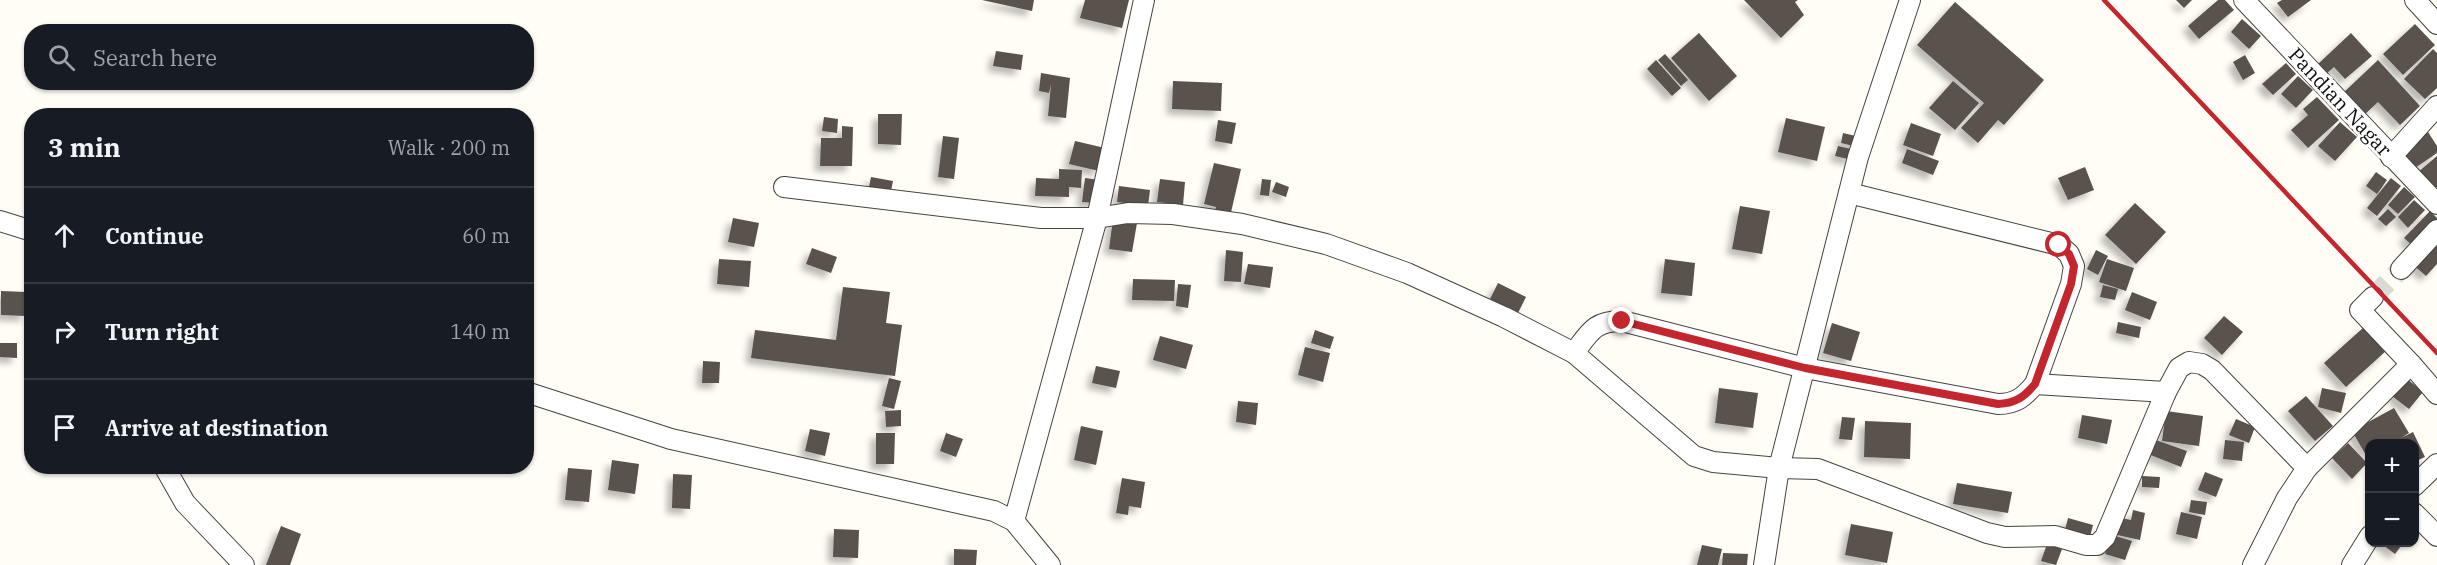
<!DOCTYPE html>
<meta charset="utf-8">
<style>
body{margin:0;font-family:"IBM Plex Serif",serif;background:#242831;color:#f1f3f6}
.controls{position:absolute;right:18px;bottom:18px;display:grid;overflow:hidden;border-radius:12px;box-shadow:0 2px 4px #0004}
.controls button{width:54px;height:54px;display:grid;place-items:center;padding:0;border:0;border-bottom:2px solid #363941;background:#171b24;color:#f1f3f6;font:30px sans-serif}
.stop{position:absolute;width:18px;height:18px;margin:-14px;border:4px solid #c4262e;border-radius:50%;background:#fff}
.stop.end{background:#c4262e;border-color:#fff;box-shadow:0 2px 6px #0008}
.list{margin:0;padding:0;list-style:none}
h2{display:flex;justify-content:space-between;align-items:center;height:78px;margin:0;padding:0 24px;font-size:26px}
h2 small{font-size:20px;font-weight:400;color:#9ea1a6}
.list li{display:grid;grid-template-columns:39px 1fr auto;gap:18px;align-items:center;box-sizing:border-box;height:96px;padding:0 24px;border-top:2px solid #363941}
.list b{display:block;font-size:22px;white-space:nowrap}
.list em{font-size:20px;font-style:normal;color:#9ea1a6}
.icon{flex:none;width:33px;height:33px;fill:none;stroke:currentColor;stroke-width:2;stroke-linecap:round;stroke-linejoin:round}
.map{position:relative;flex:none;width:2437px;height:565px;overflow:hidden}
.search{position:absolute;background:#171b24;box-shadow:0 2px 4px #0004;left:24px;top:24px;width:510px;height:66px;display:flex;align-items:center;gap:15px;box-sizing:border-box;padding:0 21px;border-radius:24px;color:#9ea1a6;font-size:22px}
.panel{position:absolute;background:#171b24;box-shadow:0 2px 4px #0004;left:24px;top:108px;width:510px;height:366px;border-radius:24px}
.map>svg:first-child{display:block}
.building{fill:#5a524d;filter:url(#shadow)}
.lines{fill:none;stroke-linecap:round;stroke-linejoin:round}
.minor-tunnel{stroke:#dbdad3;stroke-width:20;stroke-dasharray:20 10;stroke-linecap:butt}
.minor-casing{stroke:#444;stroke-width:22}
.minor{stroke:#fff;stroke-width:20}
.rail{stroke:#c4262e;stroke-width:4.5}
.route{stroke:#c4262e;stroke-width:8}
.labels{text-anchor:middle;stroke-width:6;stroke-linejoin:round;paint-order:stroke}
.street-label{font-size:20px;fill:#111;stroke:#fff}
</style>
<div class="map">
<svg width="2437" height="565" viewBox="0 0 2437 565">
<defs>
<filter id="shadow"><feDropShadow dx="-5.5" dy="5.5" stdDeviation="3" flood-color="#0004"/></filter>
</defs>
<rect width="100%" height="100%" fill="#fffdf5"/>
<g class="building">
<polygon points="982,0 1034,0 1032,11"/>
<polygon points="1085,0 1129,0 1122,28 1080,18"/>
<polygon points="1744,0 1798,0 1795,2 1804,15 1781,38"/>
<polygon points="2176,0 2192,0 2184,8"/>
<polygon points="2218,0 2225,0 2234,10 2199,39 2188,26"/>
<polygon points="2282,0 2311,0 2288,17 2277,3"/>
<polygon points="1955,2 2044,80 2004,125 1998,120 1978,143 1961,128 1984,103 1917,45"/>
<polygon points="2242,19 2261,36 2249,49 2231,32"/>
<polygon points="2415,24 2435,45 2403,75 2383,54"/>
<polygon points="1699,33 1737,76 1709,101 1671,58"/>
<polygon points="2351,33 2372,56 2345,79 2334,67 2326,74 2317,65"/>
<polygon points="2433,49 2437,53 2437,88 2425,99 2404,79"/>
<polygon points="996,51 1023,55 1021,70 993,66"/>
<polygon points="1665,54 1688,80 1681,86 1658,60"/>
<polygon points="2245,55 2255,73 2243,80 2233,62"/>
<polygon points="1656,60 1681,88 1672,96 1647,69"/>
<polygon points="2378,60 2420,106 2400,125 2378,102 2363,116 2342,94"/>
<polygon points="2286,63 2296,74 2273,95 2262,84"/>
<polygon points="1041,73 1070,78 1066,118 1048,116 1051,84 1049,93 1039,91"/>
<polygon points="2298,76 2313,90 2296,108 2281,94"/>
<polygon points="1173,81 1222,83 1221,111 1172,109"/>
<polygon points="1953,81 1979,103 1955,130 1929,108"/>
<polygon points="2317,97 2339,120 2308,148 2291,130 2308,115 2303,109"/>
<polygon points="878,114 902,114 901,145 878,144"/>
<polygon points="824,117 838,119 837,133 822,131"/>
<polygon points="1786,118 1825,127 1817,161 1778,152"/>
<polygon points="1218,120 1236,123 1232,144 1215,141"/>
<polygon points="2340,122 2357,137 2335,161 2318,146"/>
<polygon points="1911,123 1941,134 1933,156 1903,145"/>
<polygon points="842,126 853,127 852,166 820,166 821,138 842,138"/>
<polygon points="2428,132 2437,146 2437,153 2412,170 2399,151"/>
<polygon points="1843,133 1860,137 1858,147 1841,143"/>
<polygon points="943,136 959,138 954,179 938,177"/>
<polygon points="1075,141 1105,148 1099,171 1069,164"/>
<polygon points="1838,146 1855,150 1852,160 1835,156"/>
<polygon points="1907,149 1939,161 1933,175 1902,163"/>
<polygon points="2437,156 2437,187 2433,190 2417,173"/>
<polygon points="1214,163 1241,169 1229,221 1213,217 1216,207 1204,204"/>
<polygon points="2085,167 2094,190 2068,200 2058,178"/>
<polygon points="1059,169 1082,170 1081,188 1069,187 1069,197 1035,196 1036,178 1059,179"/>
<polygon points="2376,172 2387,180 2377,194 2366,186"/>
<polygon points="871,177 893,181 891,191 869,187"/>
<polygon points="1085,178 1100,180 1097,203 1082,202"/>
<polygon points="2391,178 2401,186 2377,216 2367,208"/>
<polygon points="1160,179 1185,182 1183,205 1157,202"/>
<polygon points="1262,179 1271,180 1269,196 1260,195"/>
<polygon points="1276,182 1289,187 1286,197 1272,192"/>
<polygon points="1119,186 1150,190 1148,206 1117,202"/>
<polygon points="2404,187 2415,197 2398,214 2388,205"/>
<polygon points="2414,200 2425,210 2408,228 2398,217"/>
<polygon points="2135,203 2166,232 2136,264 2105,235"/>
<polygon points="1740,206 1770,211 1762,254 1732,249"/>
<polygon points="2388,209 2396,217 2386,226 2378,219"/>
<polygon points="2430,211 2437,218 2437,224 2415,248 2404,238"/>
<polygon points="733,218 759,223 754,247 728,242"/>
<polygon points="1113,219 1137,223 1132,252 1109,249"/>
<polygon points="2437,234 2437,264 2426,276 2411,263"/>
<polygon points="812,248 837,257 831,273 806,264"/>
<polygon points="1226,250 1243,252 1241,282 1224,281"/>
<polygon points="2096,250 2108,256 2098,275 2087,269"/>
<polygon points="719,259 751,261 749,287 717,284"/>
<polygon points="1665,259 1695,263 1692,296 1661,293"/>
<polygon points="2107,259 2134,268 2126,291 2099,282"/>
<polygon points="1248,264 1273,267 1270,288 1244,284"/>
<polygon points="1133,279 1175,280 1174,301 1132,300"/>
<polygon points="1498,283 1526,297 1516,317 1488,303"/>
<polygon points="1178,284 1191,285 1188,308 1176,306"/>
<polygon points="2103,285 2118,289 2115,300 2100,297"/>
<polygon points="843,287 890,292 886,323 902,325 895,376 751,358 755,330 836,340"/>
<polygon points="1,291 26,292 26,316 1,315"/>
<polygon points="2132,292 2157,302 2150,320 2125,310"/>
<polygon points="2224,316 2243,332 2222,355 2204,338"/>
<polygon points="2118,322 2141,327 2139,338 2116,333"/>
<polygon points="1832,323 1860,332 1851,361 1823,353"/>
<polygon points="2364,327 2386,351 2346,387 2324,363"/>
<polygon points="1315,330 1334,337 1330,349 1311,343"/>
<polygon points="1160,336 1193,345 1186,369 1153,360"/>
<polygon points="0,343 17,343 17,358 0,357"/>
<polygon points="1305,347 1330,353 1323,382 1298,375"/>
<polygon points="703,361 720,362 719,383 702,383"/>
<polygon points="1096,366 1120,371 1116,388 1092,383"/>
<polygon points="889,378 901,381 894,409 882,406"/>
<polygon points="2406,378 2423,392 2409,409 2392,396"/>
<polygon points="1719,388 1758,393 1753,428 1715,423"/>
<polygon points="2322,388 2346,393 2341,413 2318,407"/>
<polygon points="2306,396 2333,426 2315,441 2288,411"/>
<polygon points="1238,401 1258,403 1256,425 1236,422"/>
<polygon points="2394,408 2409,433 2401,438 2413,432 2425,457 2414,462 2414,444 2393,442 2370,444 2370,455 2367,457 2352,431"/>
<polygon points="901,410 901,426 886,427 885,411"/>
<polygon points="2166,411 2203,416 2199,446 2162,441"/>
<polygon points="2082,415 2112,420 2107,444 2078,438"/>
<polygon points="1842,417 1855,418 1852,440 1839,439"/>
<polygon points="2236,419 2255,427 2249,443 2229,435"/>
<polygon points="1865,421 1911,423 1910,459 1864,457"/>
<polygon points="1081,426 1103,431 1096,465 1074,460"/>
<polygon points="810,429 830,433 825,456 805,451"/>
<polygon points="876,433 895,433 894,464 876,464"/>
<polygon points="946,433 963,439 956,457 940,451"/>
<polygon points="2153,439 2187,451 2181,467 2148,454"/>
<polygon points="2225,440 2244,442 2242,461 2223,459"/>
<polygon points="2348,443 2367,463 2352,479 2332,458"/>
<polygon points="612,460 639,464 635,494 608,490"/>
<polygon points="568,468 592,470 589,502 565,500"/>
<polygon points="2205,472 2223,479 2216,497 2198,490"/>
<polygon points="673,474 692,475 690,509 672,508"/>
<polygon points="2142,476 2160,477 2159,488 2142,487"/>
<polygon points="1122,478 1145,482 1141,508 1129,506 1128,515 1116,513"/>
<polygon points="1957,483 2012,492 2008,513 1953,504"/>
<polygon points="2191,500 2207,502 2205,515 2189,512"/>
<polygon points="2133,510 2145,513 2140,540 2113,534 2117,517 2131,520"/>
<polygon points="2181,512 2202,517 2197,539 2176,534"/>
<polygon points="2068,518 2093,525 2089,541 2064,534"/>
<polygon points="1851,524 1893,532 1887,563 1845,555"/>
<polygon points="281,526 301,534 290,565 266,565"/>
<polygon points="834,529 859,530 858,558 833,557"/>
<polygon points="2112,535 2132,541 2125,560 2105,554"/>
<polygon points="2379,542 2404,542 2395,554"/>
<polygon points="2047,544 2062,549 2056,565 2041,561"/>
<polygon points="1702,545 1722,549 1718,565 1697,565"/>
<polygon points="954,549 977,550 976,565 954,565"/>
<polygon points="1723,553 1748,554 1747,565 1722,565"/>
</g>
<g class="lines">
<polyline class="minor-tunnel" points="2373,297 2401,269"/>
<defs>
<g id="minor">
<polyline points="2244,0 2437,204"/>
<polyline points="2415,0 2437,24"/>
<polyline points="2391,157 2437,106"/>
<polyline points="784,187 1041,218 1097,218 1128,213 1173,214 1242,224 1326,244 1407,273 1504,317 1574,353 1694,456 1713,462 1779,468 1818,469 1987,533 2005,537 2055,536 2086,545 2097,545 2105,537 2166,392 2179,368 2189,362 2202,364 2212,370 2307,468"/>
<polyline points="0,221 32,231"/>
<polyline points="2401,269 2437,230"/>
<polyline points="2373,297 2360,310 2411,364"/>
<path d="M1574,353C1590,332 1594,321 1622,321L1805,368L1998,404C2016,404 2024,397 2035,384L2071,284L2074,266L2069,254L2059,245L1849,193"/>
<polyline points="2035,384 2166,392"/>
<polyline points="526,392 671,439 994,511 1014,521 1050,565"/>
<polyline points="164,466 185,503 244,565"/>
<polyline points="2414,486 2437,464"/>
<polyline points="2414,513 2437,536"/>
<polyline points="1014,521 1097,218 1144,0"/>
<polyline points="1764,565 1779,468 1858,157 1910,0"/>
<polyline points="2253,565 2287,498 2307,468 2411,364 2437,394"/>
<polyline points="2352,565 2370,536"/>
</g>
</defs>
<use href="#minor" class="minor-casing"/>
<use href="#minor" class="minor"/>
<polyline class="rail" points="2104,0 2437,353"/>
</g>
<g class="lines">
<path class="route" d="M1622,321L1805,368L1998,404C2016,403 2024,397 2035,384L2071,284L2074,266L2069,254L2059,245"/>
</g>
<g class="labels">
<g class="street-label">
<text transform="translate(2340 102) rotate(47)" y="7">Pandian Nagar</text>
</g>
</g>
</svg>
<div class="controls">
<button>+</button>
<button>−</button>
</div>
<div class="stop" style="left:2059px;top:245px"></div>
<div class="stop end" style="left:1622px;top:321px"></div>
<div class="search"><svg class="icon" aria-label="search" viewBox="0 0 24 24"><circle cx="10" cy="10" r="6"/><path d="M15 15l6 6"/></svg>Search here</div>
<section class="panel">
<h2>3 min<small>Walk · 200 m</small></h2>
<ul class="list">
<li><svg class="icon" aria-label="ahead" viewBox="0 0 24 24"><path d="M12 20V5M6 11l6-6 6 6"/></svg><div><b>Continue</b></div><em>60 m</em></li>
<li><svg class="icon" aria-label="right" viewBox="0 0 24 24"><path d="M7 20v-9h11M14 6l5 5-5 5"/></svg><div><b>Turn right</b></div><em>140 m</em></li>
<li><svg class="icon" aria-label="arrive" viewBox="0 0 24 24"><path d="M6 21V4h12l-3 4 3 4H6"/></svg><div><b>Arrive at destination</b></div></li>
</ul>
</section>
</div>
